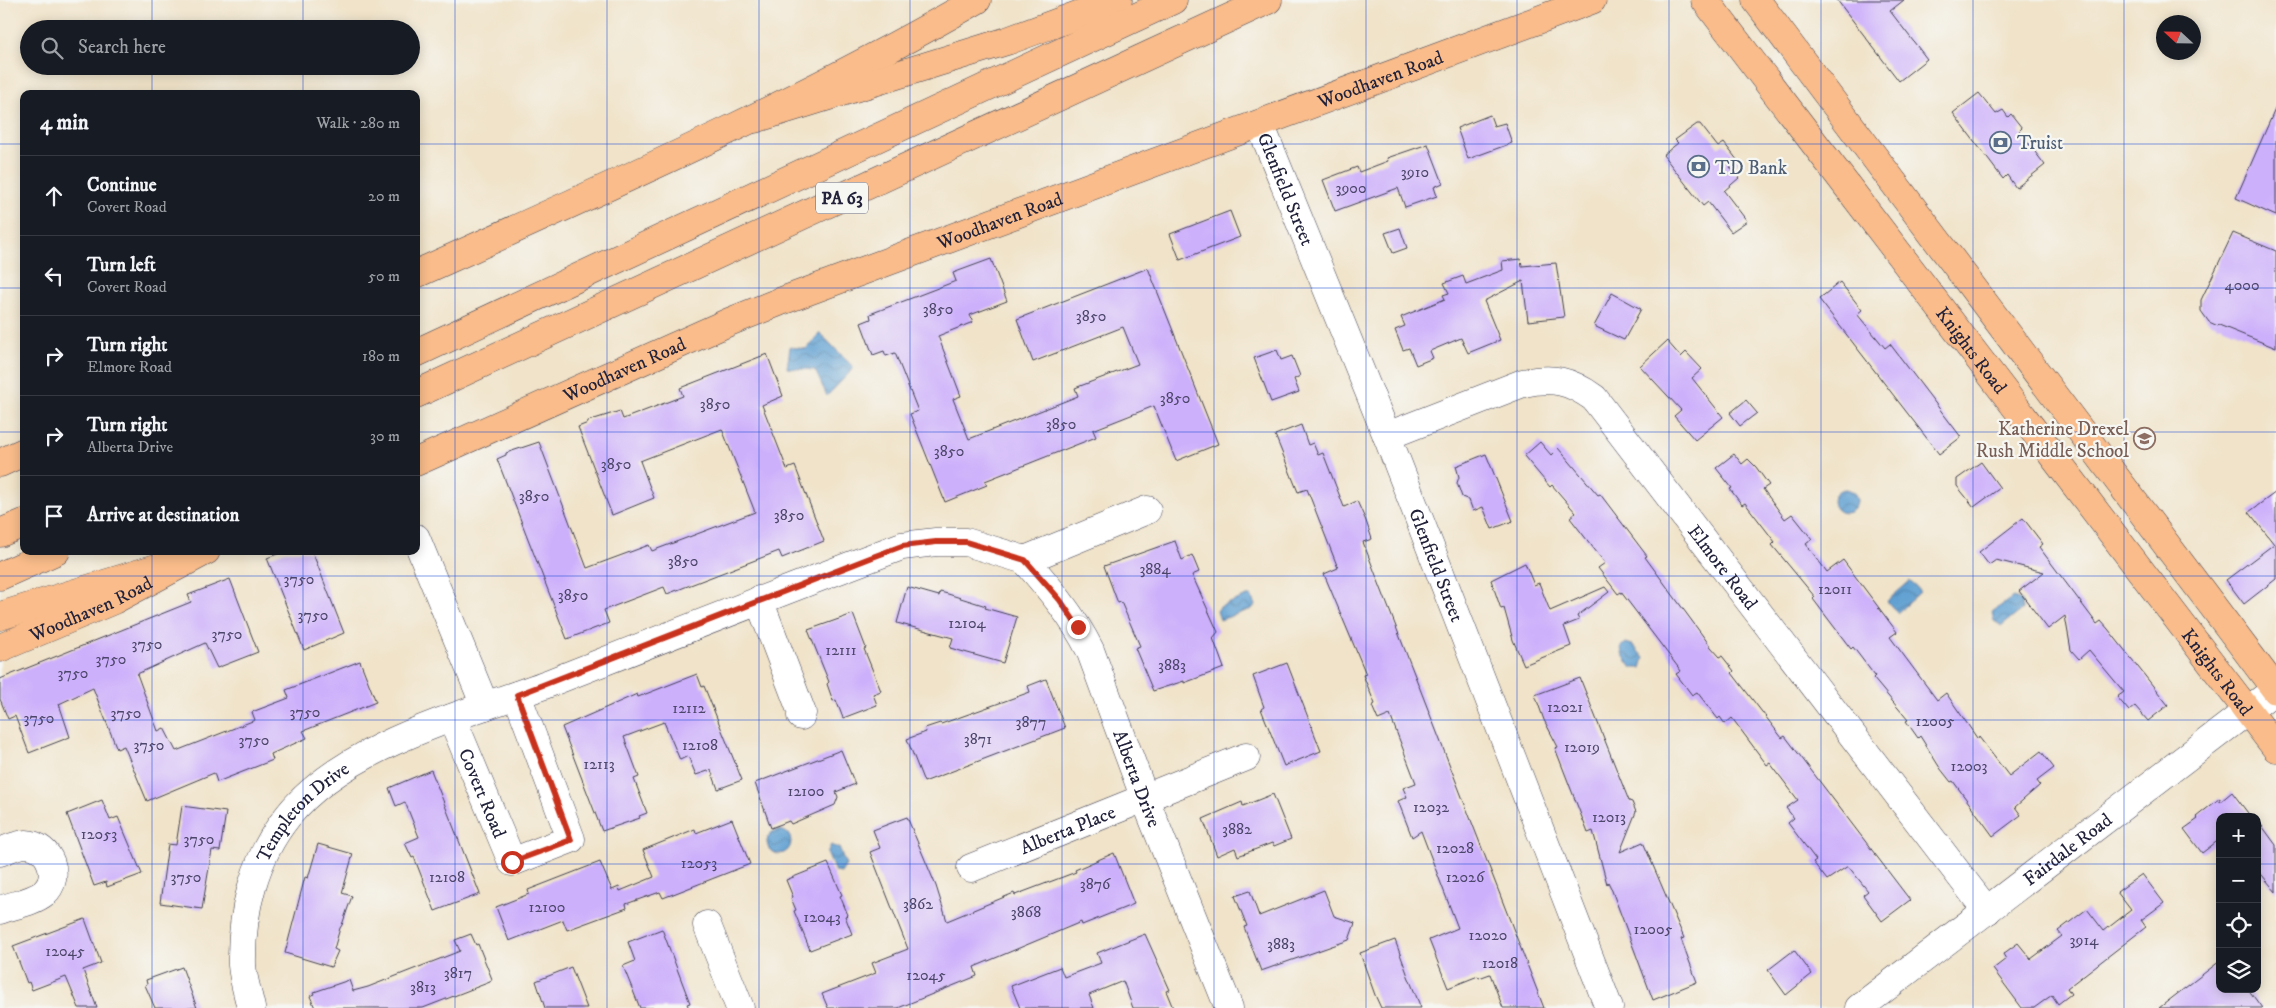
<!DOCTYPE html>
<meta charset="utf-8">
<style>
body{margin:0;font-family:"IM FELL DW Pica",serif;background:#20242c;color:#f1f3f6}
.controls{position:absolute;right:15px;bottom:15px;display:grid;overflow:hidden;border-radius:10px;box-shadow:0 2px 12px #0003}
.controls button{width:45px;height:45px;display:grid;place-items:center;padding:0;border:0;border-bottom:1px solid #363941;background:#171b24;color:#f1f3f6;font:25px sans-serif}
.compass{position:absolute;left:2156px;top:15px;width:45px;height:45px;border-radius:50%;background:#171b24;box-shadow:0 2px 12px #0003;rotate:292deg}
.stop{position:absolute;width:15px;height:15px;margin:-11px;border:4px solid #c8321e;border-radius:50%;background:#fff}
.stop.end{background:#c8321e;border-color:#fff;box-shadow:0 1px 5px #0008}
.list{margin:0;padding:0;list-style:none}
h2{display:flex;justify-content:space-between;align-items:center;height:65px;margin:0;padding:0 20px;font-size:21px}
h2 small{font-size:16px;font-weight:400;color:#9ea1a6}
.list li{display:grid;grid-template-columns:32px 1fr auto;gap:15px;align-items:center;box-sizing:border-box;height:80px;padding:0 20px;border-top:1px solid #363941}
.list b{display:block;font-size:19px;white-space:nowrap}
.list p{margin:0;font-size:16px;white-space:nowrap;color:#9ea1a6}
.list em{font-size:16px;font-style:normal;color:#9ea1a6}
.icon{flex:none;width:28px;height:28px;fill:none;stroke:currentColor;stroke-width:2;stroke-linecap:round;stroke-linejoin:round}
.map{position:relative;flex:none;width:2276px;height:1008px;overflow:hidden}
.search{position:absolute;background:#171b24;box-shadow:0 2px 12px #0003;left:20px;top:20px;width:400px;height:55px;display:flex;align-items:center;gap:12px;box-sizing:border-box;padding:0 18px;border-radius:28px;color:#9ea1a6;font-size:19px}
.panel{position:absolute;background:#171b24;box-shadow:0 2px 12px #0003;left:20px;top:90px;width:400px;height:465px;border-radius:10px}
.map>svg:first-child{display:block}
.water{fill:url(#water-waves);stroke:#416186}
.building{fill:#cdb0fb}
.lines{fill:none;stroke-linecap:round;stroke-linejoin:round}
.minor-casing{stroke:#413f50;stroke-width:29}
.major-casing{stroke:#413f50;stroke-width:29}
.highway-casing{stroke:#413f50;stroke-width:29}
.minor{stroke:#fff;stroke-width:28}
.major{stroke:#f9bc8a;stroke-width:28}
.highway{stroke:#f9bc8a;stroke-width:28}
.route{stroke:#c8321e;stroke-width:6}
.grid{fill:none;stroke:#1d4ed8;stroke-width:1;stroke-opacity:0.55}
.labels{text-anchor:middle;stroke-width:4.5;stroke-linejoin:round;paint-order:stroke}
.number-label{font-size:16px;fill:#4d466b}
.shield{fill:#f6f6f2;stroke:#626272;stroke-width:1}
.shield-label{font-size:18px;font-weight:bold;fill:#22223b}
.street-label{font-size:19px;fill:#22223b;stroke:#f6f6f2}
.service-label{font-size:19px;fill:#4e5e75;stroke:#f6f6f2;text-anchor:start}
.education-label{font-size:19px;fill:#785e54;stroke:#f6f6f2;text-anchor:end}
</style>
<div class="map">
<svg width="2276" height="1008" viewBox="0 0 2276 1008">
<defs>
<pattern id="water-waves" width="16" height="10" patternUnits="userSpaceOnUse" patternTransform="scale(1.25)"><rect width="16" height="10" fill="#60a0d2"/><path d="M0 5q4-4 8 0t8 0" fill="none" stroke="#4f82ac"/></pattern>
</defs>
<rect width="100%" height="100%" fill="#f6f6f2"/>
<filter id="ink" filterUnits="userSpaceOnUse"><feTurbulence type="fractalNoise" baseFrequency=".02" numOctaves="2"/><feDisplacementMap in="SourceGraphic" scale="10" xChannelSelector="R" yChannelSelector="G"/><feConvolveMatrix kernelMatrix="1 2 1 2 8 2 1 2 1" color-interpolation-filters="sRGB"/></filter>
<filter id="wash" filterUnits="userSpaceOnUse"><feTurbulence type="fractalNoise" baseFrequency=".0096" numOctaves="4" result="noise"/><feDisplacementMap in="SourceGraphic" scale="20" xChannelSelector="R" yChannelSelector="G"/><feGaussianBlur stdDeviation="1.12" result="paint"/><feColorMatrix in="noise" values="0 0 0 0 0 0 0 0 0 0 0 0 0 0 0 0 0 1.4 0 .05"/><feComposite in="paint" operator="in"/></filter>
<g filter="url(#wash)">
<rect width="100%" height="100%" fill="#f0e3c9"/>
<g class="water">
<polygon points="820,333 854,368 827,396 815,370 787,368 790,347 806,349"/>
<circle cx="1845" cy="501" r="12"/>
<polygon points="1910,581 1920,592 1897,613 1887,601"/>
<polygon points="1247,596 1251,596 1255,605 1252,609 1220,620 1217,611 1220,607"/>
<polygon points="2013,597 2021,601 2022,610 2002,626 1994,621 1992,612"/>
<polygon points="1626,643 1633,645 1644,658 1641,668 1632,668 1622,654 1621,647"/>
<circle cx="779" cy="842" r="12"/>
<polygon points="831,845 839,848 846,865 841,873 835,872 827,853"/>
</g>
<g id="blocks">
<g class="building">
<polygon points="1837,0 1904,0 1890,11 1927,59 1899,81"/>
<polygon points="1979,93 1996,114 2003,110 2008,117 2011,114 2022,128 2019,131 2045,165 2016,188 2007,175 2003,179 1953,113"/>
<polygon points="2276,107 2276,216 2236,198"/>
<polygon points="1490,115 1494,126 1505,123 1512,143 1468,159 1457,128"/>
<polygon points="1697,124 1700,124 1718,147 1724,143 1738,161 1730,167 1739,178 1724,191 1747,221 1731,232 1708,202 1703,206 1663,155 1678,143 1675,140"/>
<polygon points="1428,144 1443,183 1434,187 1437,196 1405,207 1398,188 1335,211 1323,180 1357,167 1359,172 1388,161 1387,158"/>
<polygon points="1230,211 1240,237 1180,260 1170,234"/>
<polygon points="1400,228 1407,248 1393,253 1385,233"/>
<polygon points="2233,233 2276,251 2276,348 2219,325 2218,326 2209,322 2201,311 2201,300"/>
<polygon points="991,259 1007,301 970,315 973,322 938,336 961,396 953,399 969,439 1078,396 1075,388 1138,364 1123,327 1033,362 1017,319 1148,268 1218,444 1176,461 1154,406 1093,430 1096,437 985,481 987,485 945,502 910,414 918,411 895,353 886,356 884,351 873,355 861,323 871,319 870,314 956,281 953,273"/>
<polygon points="1521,259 1522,266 1556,263 1564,317 1528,321 1523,281 1484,301 1500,340 1468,353 1461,338 1430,351 1433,358 1416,365 1409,348 1403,350 1395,330 1405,326 1401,317 1445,299 1443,295 1449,293 1444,283 1463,276 1466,284 1503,270 1502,261"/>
<polygon points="1840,282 1862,310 1857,314 1885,348 1890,344 1961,437 1939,454 1819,299"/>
<polygon points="1612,293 1641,309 1624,340 1594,326"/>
<polygon points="1667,341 1681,357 1686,352 1702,369 1692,378 1723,417 1695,440 1674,416 1681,410 1640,366"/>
<polygon points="1277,350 1281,360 1292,356 1300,376 1294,379 1299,392 1271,402 1254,358"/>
<polygon points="767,354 783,396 762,405 787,469 795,466 824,541 782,558 779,551 667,594 664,587 604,610 609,623 567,639 497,459 506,455 506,453 539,442 587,568 649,545 652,551 755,512 722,429 640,461 654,498 612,515 578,427 588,423 588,421 620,411 623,419 683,396 680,388"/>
<polygon points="1746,400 1757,413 1740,426 1730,413"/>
<polygon points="1301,425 1308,445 1313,443 1318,455 1323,453 1344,507 1357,501 1366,521 1372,539 1363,542 1544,1008 1503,1008 1490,974 1479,978 1478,976 1448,988 1429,940 1458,928 1421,831 1412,837 1398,801 1407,797 1403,788 1416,783 1390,715 1378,720 1372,706 1375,704 1363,675 1366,674 1324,574 1338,568 1307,489 1298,492 1275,435"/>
<polygon points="1540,442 1551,455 1558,448 1598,495 1600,494 1647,556 1645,557 1711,647 1720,657 1722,656 1734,671 1732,673 1782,738 1785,736 1910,900 1882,921 1863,895 1868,891 1848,866 1827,880 1813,862 1816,860 1788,823 1794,818 1786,808 1798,800 1770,763 1767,765 1732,718 1725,724 1720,717 1718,719 1697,692 1692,695 1676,674 1681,671 1621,592 1618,594 1598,568 1605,563 1570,518 1576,513 1552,485 1550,487 1524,456"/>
<polygon points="1486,454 1513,521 1492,529 1483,507 1473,511 1469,500 1462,497 1457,483 1459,477 1456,466"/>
<polygon points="1734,454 1742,464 1748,459 1756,467 1769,485 1763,489 1785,519 1792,514 1812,539 1806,544 1827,572 1843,560 1897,632 1890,637 1937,700 1946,693 1977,738 1979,737 2009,776 2041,751 2054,768 2037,781 2040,785 2015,807 2021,815 1993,836 1953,781 1951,782 1940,768 1920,736 1918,738 1906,721 1908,720 1873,678 1875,676 1853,647 1851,649 1813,599 1815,597 1772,545 1775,542 1745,503 1742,505 1730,489 1732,488 1716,468"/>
<polygon points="1981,462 2000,488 1974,507 1957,486 1957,479"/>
<polygon points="2276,492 2276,579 2244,604 2226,580 2274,544 2249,512"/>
<polygon points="2023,518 2043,544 2039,547 2097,624 2101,621 2108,629 2168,705 2148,721 2135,706 2129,711 2117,697 2124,692 2089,650 2079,659 2071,650 2065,616 2048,629 2019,591 2044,572 1996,560 1989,565 1979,552"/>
<polygon points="1175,541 1182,560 1192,555 1199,572 1192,575 1218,632 1213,638 1224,668 1184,683 1184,681 1153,691 1135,648 1140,646 1121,602 1118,603 1104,566"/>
<polygon points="285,551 312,551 344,633 304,650 267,558"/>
<polygon points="1525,563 1534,585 1539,583 1550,611 1605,587 1609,592 1577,616 1579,620 1564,626 1571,646 1524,665 1513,640 1504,608 1501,609 1491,580"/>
<polygon points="230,579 258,652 217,668 205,643 137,674 158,731 164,728 176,751 255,720 252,712 289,698 286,690 360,661 376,702 303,731 307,738 271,754 273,760 217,782 214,773 147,801 124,746 117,749 93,688 59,704 70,737 29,753 15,716 8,719 0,699 0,679 191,602 188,595"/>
<polygon points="907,587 939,596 940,592 948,594 986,606 985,608 1017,617 1003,663 950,648 953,638 897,623"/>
<polygon points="853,614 866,648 864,649 881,691 873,694 877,705 843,718 836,700 833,701 827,684 829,682 808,630"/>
<polygon points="1287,663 1321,751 1284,766 1261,709 1264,707 1253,676"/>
<polygon points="697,674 702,687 704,686 742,780 718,789 711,770 696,775 688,756 680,760 664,722 624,737 639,777 634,779 647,813 639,816 640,818 602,831 562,727 637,694 638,697"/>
<polygon points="1580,678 1629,801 1632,802 1636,812 1620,852 1643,842 1684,938 1681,939 1697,982 1653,1000 1611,888 1608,882 1607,884 1593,831 1588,833 1555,748 1558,747 1544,720 1535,695"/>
<polygon points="1046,679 1065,728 924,782 907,739 926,732 925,728 940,723 941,724 1030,692 1028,686"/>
<polygon points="841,750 855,784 836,792 838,797 835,805 791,824 789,821 771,828 755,783"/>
<polygon points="431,770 480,894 435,911 414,857 412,858 405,843 419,837 405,802 396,806 389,788"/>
<polygon points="2232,792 2251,817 2220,817 2220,839 2202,853 2184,829 2198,819 2196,817 2220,798 2220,802"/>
<polygon points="1273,794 1291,839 1274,846 1272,843 1238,856 1235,848 1217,856 1203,819 1242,802 1243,806"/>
<polygon points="102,800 110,820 118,817 142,874 107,887 106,882 94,886 67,814"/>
<polygon points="182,806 226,812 220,851 212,850 202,909 160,903 168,844 176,845"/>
<polygon points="907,817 936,886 947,921 1014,893 1015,895 1076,872 1075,870 1114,853 1134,904 1082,925 1081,922 974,967 977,976 898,1008 828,1008 822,994 876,973 872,963 908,949 870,852 880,848 873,830"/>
<polygon points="732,819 750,864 663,898 660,892 626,904 627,908 567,930 563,920 509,941 496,907 529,894 528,890 600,862 612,890 619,887 620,891 654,877 643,850 695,829 696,833"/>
<polygon points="2257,819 2276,845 2276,892 2257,869"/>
<polygon points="318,844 353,854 342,893 352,896 342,925 340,928 334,949 338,951 331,967 285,953 305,877 308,878"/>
<polygon points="828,863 842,895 840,896 848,915 845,916 852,934 810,950 794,911 796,910 791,898 793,897 786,880"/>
<polygon points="2142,874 2164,903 2141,920 2146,927 2067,988 2071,994 2058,1004 2052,995 2034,1008 2022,1008 1993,969 2006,959 2003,954 2018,943 2031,959 2062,936 2058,931 2087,909 2104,931 2131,910 2117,892"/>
<polygon points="1324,890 1334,916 1355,923 1349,940 1261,971 1244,927 1247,926 1235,896 1250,891 1259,916"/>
<polygon points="85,919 101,963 83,970 97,1008 79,1008 66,977 32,990 29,982 27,983 13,946"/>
<polygon points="662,929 690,1003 687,1004 689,1008 640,1008 623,966 635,961 628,942"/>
<polygon points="471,934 476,945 478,944 492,979 490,982 423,1008 315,1008 310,996 315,994 314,992 349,980 353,991 368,987 460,951 455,940"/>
<polygon points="1145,934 1170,990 1166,991 1173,1008 1133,1008 1123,981 1089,995 1094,1008 1020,1008 1011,986 1060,967 1064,977 1101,963 1097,953"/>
<polygon points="1395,940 1408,976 1421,1008 1381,1008 1375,995 1360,953"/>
<polygon points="1794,950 1812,974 1786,995 1768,970"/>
<polygon points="2220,961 2220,989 2248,989 2262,1008 2159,1008"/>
<polygon points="182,967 197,1008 155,1008 145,985 147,984 146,980"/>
<polygon points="571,967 587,1008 545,1008 536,981"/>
</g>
</g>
</g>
<g filter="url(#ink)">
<use href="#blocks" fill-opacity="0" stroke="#413f50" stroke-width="1"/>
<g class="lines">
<defs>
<g id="minor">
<path id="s1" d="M1260,124L1387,436L1609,1008"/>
<path id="s2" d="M1387,436L1523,383C1553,377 1569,380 1594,398L1987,911"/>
<polyline points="416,538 485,706"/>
<path id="s3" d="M1025,560C1050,589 1073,616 1090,650L1145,799L1229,1008"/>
<polyline points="1025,560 1147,510"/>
<polyline points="759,600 802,713 801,716"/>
<path id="s4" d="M452,718L512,862L571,839L517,695"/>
<path d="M0,852C8,849 17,844 26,844C50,845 62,877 44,893C33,902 13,905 0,910"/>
<path id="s5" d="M971,868L1246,757"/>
<polyline points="707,925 740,1008"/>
<path id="s6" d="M251,1008C248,994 243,979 242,965C241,912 254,858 288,816C345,744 469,714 552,682C669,636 785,590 902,546L936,542H966L1025,560"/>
<path id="s7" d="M1859,1008L2276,689"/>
</g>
<g id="major">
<path id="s8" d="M1705,0L2276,748"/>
<polyline points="1756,0 2276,690"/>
<path d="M416,274C606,188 797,104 977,0"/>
<path id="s9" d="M416,462L729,322L779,302L1592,0"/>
<polyline points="0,463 24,452"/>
<path id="s10" d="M0,648L114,600L206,551"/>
</g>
<g id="highway">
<polyline points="755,119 1007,41 1118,0"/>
<polyline points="416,353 1173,0"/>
<polyline points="416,394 1268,0"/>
<polyline points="0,533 24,523"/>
<polyline points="0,576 56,551"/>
<polyline points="0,616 192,557"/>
</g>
</defs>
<use href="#minor" class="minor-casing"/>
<use href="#major" class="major-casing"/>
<use href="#highway" class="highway-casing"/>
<use href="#minor" class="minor"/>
<use href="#major" class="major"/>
<use href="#highway" class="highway"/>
</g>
</g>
<g class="lines" filter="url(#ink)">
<polyline class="route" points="512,862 571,840 517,695 870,558 902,546 936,542 966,542 1025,560 1060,600 1078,627"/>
</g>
<path class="grid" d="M152,0V29M303,0V29M455,0V1008M607,0V1008M759,0V1008M910,0V1008M1062,0V1008M1214,0V1008M1366,0V1008M1517,0V1008M1669,0V1008M1821,0V1008M1973,0V1008M2124,0V1008M152,66V94M303,66V94M0,144H24M416,144H2276M0,288H24M416,288H2276M0,432H24M416,432H2276M152,551V1008M303,551V1008M0,576H2276M0,720H2276M0,864H2220M2257,864H2276"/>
<defs>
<symbol id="bank-ring" viewBox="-11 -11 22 22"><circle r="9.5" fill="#f6f6f2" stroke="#5c6f8a" stroke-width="1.5"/><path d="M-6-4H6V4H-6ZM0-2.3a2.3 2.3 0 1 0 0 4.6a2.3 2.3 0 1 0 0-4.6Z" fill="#5c6f8a"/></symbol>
<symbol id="school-ring" viewBox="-11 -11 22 22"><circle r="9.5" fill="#f6f6f2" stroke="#8d6e63" stroke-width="1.5"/><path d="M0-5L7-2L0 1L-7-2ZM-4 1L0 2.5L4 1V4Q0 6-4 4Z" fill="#8d6e63"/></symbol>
</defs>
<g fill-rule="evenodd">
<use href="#bank-ring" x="1988" y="130" width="25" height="25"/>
<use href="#bank-ring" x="1686" y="154" width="25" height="25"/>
<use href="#school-ring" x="2132" y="426" width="25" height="25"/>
</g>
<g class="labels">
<g class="number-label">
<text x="1415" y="177">3910</text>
<text x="1351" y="193">3900</text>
<text x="2242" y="290">4000</text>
<text x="938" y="314">3850</text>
<text x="1091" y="321">3850</text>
<text x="1175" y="403">3850</text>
<text x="715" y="409">3850</text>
<text x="1061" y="429">3850</text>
<text x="949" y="456">3850</text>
<text x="616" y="469">3850</text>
<text x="534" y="501">3850</text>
<text x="789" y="520">3850</text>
<text x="683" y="566">3850</text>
<text x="1155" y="574">3884</text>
<text x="299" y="584">3750</text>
<text x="1835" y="594">12011</text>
<text x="573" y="600">3850</text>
<text x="313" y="620">3750</text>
<text x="967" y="628">12104</text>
<text x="227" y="639">3750</text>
<text x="147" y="649">3750</text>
<text x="841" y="655">12111</text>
<text x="111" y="664">3750</text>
<text x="1172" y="670">3883</text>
<text x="73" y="678">3750</text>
<text x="1565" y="712">12021</text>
<text x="689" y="713">12112</text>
<text x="305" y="717">3750</text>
<text x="126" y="718">3750</text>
<text x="39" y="723">3750</text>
<text x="1935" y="726">12005</text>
<text x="1031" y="727">3877</text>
<text x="978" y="744">3871</text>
<text x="254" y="745">3750</text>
<text x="149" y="750">3750</text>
<text x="700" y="750">12108</text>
<text x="1582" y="752">12019</text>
<text x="599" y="769">12113</text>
<text x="1969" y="771">12003</text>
<text x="806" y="796">12100</text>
<text x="1431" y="812">12032</text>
<text x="1609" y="822">12013</text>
<text x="1237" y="834">3882</text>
<text x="99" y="839">12053</text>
<text x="199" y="844">3750</text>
<text x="1455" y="853">12028</text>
<text x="699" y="868">12053</text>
<text x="186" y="882">3750</text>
<text x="447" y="882">12108</text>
<text x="1465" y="882">12026</text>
<text x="1095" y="889">3876</text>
<text x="918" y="909">3862</text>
<text x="547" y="912">12100</text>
<text x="1026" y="917">3868</text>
<text x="822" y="922">12043</text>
<text x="1653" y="934">12005</text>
<text x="1488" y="940">12020</text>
<text x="2084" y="945">3914</text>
<text x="1281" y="949">3883</text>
<text x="65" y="956">12045</text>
<text x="1500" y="968">12018</text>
<text x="458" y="978">3817</text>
<text x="926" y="980">12045</text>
<text x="423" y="992">3813</text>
</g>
<rect class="shield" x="816" y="182.5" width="52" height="31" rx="4"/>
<g class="shield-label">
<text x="842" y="204">PA 63</text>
</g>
<g class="street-label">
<text dy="7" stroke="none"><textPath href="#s9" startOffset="1038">Woodhaven Road</textPath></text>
<text dy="7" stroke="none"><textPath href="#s1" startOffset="70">Glenfield Street</textPath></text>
<text dy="7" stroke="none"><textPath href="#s9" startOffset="632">Woodhaven Road</textPath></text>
<text dy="7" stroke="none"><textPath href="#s8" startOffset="440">Knights Road</textPath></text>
<text dy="7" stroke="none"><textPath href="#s9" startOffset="228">Woodhaven Road</textPath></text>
<text dy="7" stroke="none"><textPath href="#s1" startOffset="475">Glenfield Street</textPath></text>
<text dy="7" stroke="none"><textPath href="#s2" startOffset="434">Elmore Road</textPath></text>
<text dy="7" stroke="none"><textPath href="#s10" startOffset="99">Woodhaven Road</textPath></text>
<text dy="7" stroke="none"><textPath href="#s8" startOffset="845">Knights Road</textPath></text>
<text dy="7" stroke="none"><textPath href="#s3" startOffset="248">Alberta Drive</textPath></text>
<text dy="7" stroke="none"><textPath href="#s4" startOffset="81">Covert Road</textPath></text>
<text dy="7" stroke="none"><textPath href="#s6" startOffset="216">Templeton Drive</textPath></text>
<text dy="7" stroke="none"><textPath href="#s5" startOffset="104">Alberta Place</textPath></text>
<text dy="7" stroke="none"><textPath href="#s7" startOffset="262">Fairdale Road</textPath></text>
</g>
<g class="service-label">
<text x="2017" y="149">Truist</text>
<text x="1715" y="174">TD Bank</text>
</g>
<g class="education-label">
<text x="2129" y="435">Katherine Drexel<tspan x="2129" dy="22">Rush Middle School</tspan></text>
</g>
</g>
</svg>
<div class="controls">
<button>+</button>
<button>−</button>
<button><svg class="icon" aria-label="locate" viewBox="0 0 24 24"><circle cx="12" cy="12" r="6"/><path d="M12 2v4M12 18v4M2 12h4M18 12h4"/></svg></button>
<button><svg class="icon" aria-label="layers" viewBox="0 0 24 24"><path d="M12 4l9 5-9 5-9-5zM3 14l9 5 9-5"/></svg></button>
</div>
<svg class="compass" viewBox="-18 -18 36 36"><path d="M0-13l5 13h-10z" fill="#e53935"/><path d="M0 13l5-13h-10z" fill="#9ea1a6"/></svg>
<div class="stop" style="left:512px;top:862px"></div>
<div class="stop end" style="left:1078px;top:627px"></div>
<div class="search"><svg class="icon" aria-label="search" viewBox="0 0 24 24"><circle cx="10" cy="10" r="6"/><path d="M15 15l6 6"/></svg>Search here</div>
<section class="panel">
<h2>4 min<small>Walk · 280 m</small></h2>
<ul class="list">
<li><svg class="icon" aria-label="ahead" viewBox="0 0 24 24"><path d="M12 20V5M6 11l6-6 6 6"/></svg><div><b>Continue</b><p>Covert Road</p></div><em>20 m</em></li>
<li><svg class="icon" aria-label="left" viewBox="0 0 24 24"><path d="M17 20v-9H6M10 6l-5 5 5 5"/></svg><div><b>Turn left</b><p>Covert Road</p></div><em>50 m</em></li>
<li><svg class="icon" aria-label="right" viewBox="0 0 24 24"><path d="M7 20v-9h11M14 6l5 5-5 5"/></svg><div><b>Turn right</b><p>Elmore Road</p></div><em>180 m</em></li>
<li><svg class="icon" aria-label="right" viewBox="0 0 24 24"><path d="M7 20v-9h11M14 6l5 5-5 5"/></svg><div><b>Turn right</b><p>Alberta Drive</p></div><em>30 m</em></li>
<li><svg class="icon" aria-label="arrive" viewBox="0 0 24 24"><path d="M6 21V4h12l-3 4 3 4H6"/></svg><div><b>Arrive at destination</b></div></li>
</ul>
</section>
</div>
